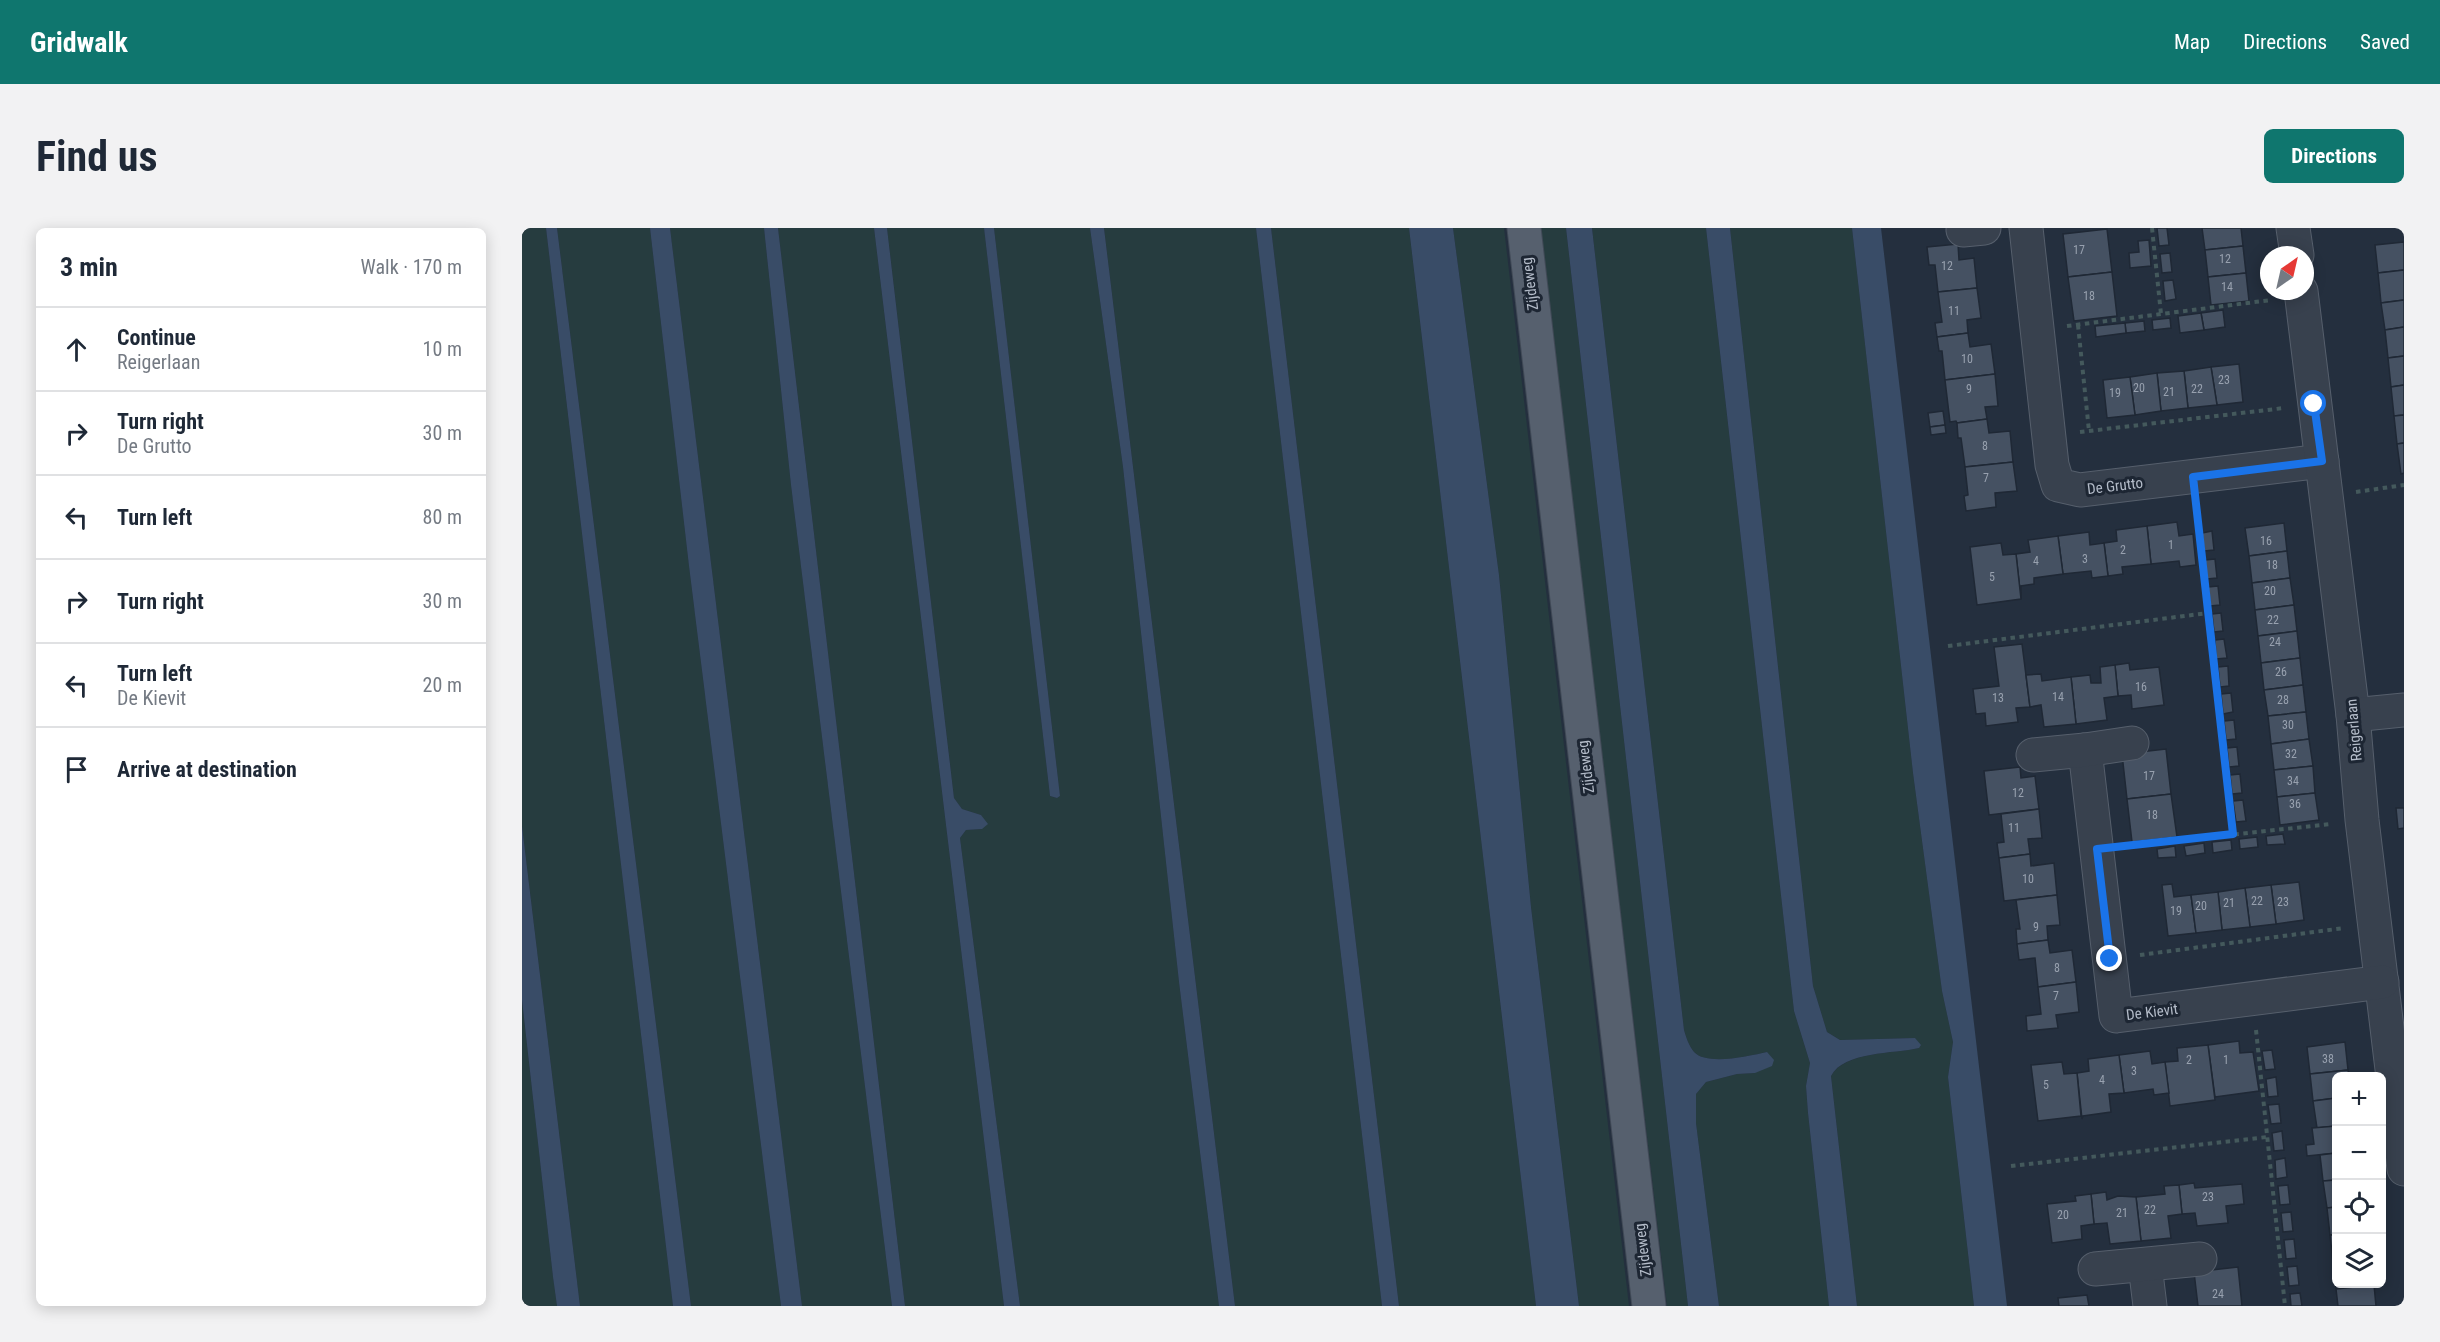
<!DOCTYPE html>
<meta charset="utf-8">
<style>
body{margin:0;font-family:"Roboto Condensed",sans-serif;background:#f2f2f3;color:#1f2937}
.controls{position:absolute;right:18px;bottom:18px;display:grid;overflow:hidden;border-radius:9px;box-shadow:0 3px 15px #0003}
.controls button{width:54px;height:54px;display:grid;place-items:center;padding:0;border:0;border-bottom:2px solid #e0e1e3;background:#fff;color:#1f2937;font:30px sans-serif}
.compass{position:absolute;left:1738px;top:18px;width:54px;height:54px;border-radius:50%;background:#fff;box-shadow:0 3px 15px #0003;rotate:34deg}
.stop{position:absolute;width:18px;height:18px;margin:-14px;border:4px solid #1a73e8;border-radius:50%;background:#fff}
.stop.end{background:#1a73e8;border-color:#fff;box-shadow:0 2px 6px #0008}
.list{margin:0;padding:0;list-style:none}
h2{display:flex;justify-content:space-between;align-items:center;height:78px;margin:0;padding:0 24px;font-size:26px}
h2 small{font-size:20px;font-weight:400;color:#747a83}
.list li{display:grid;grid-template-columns:39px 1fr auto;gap:18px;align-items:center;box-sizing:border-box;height:84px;padding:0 24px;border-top:2px solid #e0e1e3}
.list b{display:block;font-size:22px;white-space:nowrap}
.list p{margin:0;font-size:20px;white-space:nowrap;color:#747a83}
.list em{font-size:20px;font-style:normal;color:#747a83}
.icon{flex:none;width:33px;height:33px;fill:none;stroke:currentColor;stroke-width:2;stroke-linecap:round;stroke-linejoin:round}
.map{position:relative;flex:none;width:1882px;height:1078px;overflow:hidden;border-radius:9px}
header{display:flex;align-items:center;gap:36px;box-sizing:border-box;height:84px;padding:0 30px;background:#0f766e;color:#fff}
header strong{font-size:28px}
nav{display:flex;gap:33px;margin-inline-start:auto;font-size:21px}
.intro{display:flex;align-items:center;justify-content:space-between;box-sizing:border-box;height:144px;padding:0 36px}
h1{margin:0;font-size:42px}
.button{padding:15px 27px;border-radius:9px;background:#0f766e;color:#fff;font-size:21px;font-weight:700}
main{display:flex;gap:36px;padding:0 36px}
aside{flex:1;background:#fff;border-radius:9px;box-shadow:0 3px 15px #0003}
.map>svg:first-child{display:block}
.green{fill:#263c3f}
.water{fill:#394c67}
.building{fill:#455162;stroke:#1f2835;stroke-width:1.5}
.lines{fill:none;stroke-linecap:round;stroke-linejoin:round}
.minor-casing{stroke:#565f6c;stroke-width:35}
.major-casing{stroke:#414a57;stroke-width:35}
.path{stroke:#44595c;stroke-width:4;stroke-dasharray:4.5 4.5;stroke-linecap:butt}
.minor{stroke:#38414e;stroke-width:33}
.major{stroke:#56606e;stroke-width:33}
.route{stroke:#1a73e8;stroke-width:8}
.labels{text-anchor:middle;stroke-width:6;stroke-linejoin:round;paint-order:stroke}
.number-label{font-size:12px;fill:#98a1af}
.street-label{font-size:15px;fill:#b4bcc9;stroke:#1d2633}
</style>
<header>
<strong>Gridwalk</strong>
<nav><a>Map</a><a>Directions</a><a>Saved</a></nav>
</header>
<div class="intro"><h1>Find us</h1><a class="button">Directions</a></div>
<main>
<aside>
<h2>3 min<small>Walk · 170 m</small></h2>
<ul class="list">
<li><svg class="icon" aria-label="ahead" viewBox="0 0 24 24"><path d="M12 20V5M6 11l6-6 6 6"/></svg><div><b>Continue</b><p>Reigerlaan</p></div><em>10 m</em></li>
<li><svg class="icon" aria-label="right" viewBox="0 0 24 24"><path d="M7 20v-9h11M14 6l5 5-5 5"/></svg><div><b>Turn right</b><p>De Grutto</p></div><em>30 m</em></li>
<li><svg class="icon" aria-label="left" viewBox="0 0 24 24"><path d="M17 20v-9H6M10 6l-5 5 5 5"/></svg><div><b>Turn left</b></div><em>80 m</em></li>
<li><svg class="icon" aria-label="right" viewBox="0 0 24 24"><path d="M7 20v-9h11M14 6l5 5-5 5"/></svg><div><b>Turn right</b></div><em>30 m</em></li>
<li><svg class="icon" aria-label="left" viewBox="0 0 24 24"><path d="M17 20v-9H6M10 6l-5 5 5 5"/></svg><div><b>Turn left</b><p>De Kievit</p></div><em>20 m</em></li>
<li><svg class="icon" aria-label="arrive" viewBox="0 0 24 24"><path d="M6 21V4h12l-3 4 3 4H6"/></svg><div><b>Arrive at destination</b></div></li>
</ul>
</aside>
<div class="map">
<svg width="1882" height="1078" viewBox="0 0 1882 1078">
<rect width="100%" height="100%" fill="#242f3e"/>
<g class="green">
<polygon points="0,0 24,0 151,1078 58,1078 0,598"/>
<polygon points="35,0 128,0 167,338 259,1078 169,1078"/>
<polygon points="148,0 242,0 269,257 370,1078 280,1078"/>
<polygon points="256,0 352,0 482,1078 383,1078"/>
<polygon points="365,0 462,0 528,568 535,570 538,568 472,0 568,0 601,239 657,754 697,1078 498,1078 438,610 444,602 460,601 459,587 440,581 432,570"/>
<polygon points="582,0 734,0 860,1078 713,1078"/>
<polygon points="749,0 887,0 1014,1078 877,1078"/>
<polygon points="931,0 982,0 1107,1078 1057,1078 1009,679 977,347"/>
<polygon points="1018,0 1044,0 1166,1078 1145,1078"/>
<path d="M1070,0H1184L1272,783L1288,835L1284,858L1286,885L1307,1078H1197L1174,895V866L1184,854L1215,846L1233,845L1245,824C1227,828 1185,838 1172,824C1167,818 1164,809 1162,802Z"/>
<path d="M1208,0H1330L1391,545L1420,763L1431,814L1426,849L1452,1078H1335L1309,848C1323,823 1372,826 1397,820L1393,810L1318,812L1305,804L1291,758Z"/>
<polygon points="0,772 31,1049 35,1078 0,1078"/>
</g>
<g class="water">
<polygon points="24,0 35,0 169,1078 151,1078"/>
<polygon points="128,0 148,0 280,1078 259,1078 167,338"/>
<polygon points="242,0 256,0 383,1078 370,1078 269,257"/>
<polygon points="352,0 365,0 432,570 440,581 459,587 466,596 460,601 444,602 438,610 498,1078 482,1078"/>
<polygon points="462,0 472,0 538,568 535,570 528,568"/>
<polygon points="568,0 582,0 713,1078 697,1078 657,754 601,239"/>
<polygon points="734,0 749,0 877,1078 860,1078"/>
<polygon points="887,0 931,0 977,347 1009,679 1057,1078 1014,1078"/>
<path d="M1044,0H1070L1162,802C1164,809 1167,818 1172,824C1185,838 1227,828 1245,824L1252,832L1250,838L1233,845L1215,846L1184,854L1174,866V895L1197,1078H1166Z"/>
<path d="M1184,0H1208L1291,758L1305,804L1318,812L1393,810L1399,817L1397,820C1372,826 1322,823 1309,848L1335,1078H1307L1286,885L1284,858L1288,835L1272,783Z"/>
<polygon points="1330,0 1359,0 1485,1078 1452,1078 1426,849 1431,814 1420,763 1391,545"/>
<polygon points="0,598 58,1078 35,1078 31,1049 0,772"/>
</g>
<g class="building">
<polygon points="1635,0 1645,0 1647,17 1637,18"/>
<polygon points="1680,0 1719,0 1721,18 1683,22"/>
<polygon points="1585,1 1590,44 1546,49 1541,6"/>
<polygon points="1627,12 1629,38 1608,40 1607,25 1617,24 1616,13"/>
<polygon points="1882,14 1882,42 1856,45 1853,17"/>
<polygon points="1436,16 1437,32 1452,30 1455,60 1416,64 1413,37 1407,37 1405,19"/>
<polygon points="1721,18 1724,45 1686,49 1683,22"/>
<polygon points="1648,25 1650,44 1640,45 1638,26"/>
<polygon points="1882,42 1882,72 1859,75 1856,45"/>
<polygon points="1590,44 1595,88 1552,93 1546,49"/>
<polygon points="1724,45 1727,73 1689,77 1686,49"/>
<polygon points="1651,52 1654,71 1643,73 1641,53"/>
<polygon points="1455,60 1459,90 1445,92 1446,105 1415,109 1413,95 1420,94 1416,64"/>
<polygon points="1882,72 1882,99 1863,102 1859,75"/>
<polygon points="1701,82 1703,99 1682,102 1679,85"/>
<polygon points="1679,85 1682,102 1658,105 1656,88"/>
<polygon points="1648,90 1649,100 1631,102 1630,92"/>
<polygon points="1622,93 1623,103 1604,105 1603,95"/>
<polygon points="1603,95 1604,105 1574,109 1573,98"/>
<polygon points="1882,99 1882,128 1866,130 1863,102"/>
<polygon points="1446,105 1448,119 1469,116 1473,146 1423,152 1420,123 1417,123 1415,109"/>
<polygon points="1882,128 1882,157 1869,159 1866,130"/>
<polygon points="1717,136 1721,174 1695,177 1689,139"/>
<polygon points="1689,139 1695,177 1666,180 1662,143"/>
<polygon points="1662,143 1666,180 1639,183 1635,145"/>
<polygon points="1635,145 1639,183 1613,187 1608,149"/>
<polygon points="1473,146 1476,178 1463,179 1465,191 1435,195 1434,193 1428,194 1423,152"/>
<polygon points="1608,149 1613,187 1585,190 1581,152"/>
<polygon points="1882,157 1882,187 1872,188 1869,159"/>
<polygon points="1421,183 1423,197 1408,199 1406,185"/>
<polygon points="1882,187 1882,215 1875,216 1872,188"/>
<polygon points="1465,191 1467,205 1488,203 1491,234 1443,239 1439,210 1436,210 1435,195"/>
<polygon points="1423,197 1424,205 1409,207 1408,199"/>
<polygon points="1882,215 1882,245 1879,246 1875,216"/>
<polygon points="1491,234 1495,263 1473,265 1474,279 1444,283 1442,268 1446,267 1443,239"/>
<polygon points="1655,294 1657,308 1671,306 1674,337 1658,339 1657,333 1629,336 1625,298"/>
<polygon points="1762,295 1765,323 1727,328 1723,300"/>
<polygon points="1625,298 1629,336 1600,339 1601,346 1586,348 1582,315 1595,313 1594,302"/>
<polygon points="1690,303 1692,322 1682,323 1680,305"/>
<polygon points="1567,304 1568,317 1582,315 1586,348 1570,350 1569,343 1541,346 1536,308"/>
<polygon points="1536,308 1541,346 1512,350 1512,356 1499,358 1499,371 1494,326 1508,324 1506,312"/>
<polygon points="1479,315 1481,327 1494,326 1499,371 1455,377 1448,319"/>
<polygon points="1765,323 1768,350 1730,355 1727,328"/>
<polygon points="1693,331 1695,350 1685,351 1683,332"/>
<polygon points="1768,350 1772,377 1733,382 1730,355"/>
<polygon points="1696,358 1698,377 1688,378 1686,359"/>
<polygon points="1772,377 1775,403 1736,408 1733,382"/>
<polygon points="1699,385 1701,403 1692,404 1690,386"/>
<polygon points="1775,403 1778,430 1739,435 1736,408"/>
<polygon points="1702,411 1705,430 1694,431 1693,412"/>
<polygon points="1500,416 1508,479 1494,480 1496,494 1464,498 1463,485 1454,486 1451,461 1477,458 1472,419"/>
<polygon points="1778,430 1781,457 1742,462 1739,435"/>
<polygon points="1607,435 1608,442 1637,439 1642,477 1610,481 1609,467 1596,468 1593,437"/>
<polygon points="1593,437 1596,468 1582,470 1585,492 1554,496 1549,449 1568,447 1569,455 1579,455 1578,439"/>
<polygon points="1706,438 1707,458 1698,459 1696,439"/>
<polygon points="1519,446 1520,453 1549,449 1554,496 1522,499 1519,477 1508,479 1504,447"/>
<polygon points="1781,457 1784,484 1746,488 1742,462"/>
<polygon points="1709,465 1711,484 1701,486 1699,466"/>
<polygon points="1784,484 1787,511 1749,516 1746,488"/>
<polygon points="1712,492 1714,511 1704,512 1702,493"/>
<polygon points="1787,511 1791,538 1752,542 1749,516"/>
<polygon points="1715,519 1717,538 1707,539 1705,520"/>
<polygon points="1644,521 1649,566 1605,571 1600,526"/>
<polygon points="1791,538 1793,565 1755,569 1752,542"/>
<polygon points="1498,539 1499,550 1513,548 1517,581 1467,587 1462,543"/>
<polygon points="1718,546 1720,565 1710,566 1708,547"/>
<polygon points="1793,565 1797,592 1758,597 1755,569"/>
<polygon points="1649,566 1655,609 1610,614 1605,571"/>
<polygon points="1721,572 1724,593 1714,594 1711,573"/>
<polygon points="1874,580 1882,580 1882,600 1876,601"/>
<polygon points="1517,581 1520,610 1506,611 1508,626 1477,630 1475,615 1482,614 1479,586"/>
<polygon points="1761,606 1763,616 1745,617 1744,608"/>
<polygon points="1735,609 1736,619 1718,621 1717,611"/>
<polygon points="1709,612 1710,622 1691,625 1690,614"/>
<polygon points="1682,615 1683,625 1664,628 1662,618"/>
<polygon points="1653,618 1654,629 1636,630 1635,621"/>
<polygon points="1508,626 1509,638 1532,635 1535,667 1482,673 1477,630"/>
<polygon points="1777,654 1782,692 1754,696 1749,657"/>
<polygon points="1650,656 1652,669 1669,667 1674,705 1646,708 1640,657"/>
<polygon points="1749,657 1754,696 1728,699 1723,660"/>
<polygon points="1723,660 1728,699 1700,702 1696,664"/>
<polygon points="1696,664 1700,702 1674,705 1669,667"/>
<polygon points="1535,667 1538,697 1525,698 1526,712 1495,716 1494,701 1498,701 1494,672"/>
<polygon points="1526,712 1528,725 1550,722 1554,754 1516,759 1513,730 1497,732 1495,716"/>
<polygon points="1554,754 1557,784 1534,787 1536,800 1505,803 1504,788 1519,786 1516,759"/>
<polygon points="1717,813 1718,825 1731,824 1737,863 1693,869 1686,817"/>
<polygon points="1823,814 1826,842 1788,846 1785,819"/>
<polygon points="1686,817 1693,872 1648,878 1643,834 1656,833 1655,820"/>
<polygon points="1750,822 1753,841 1743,842 1740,823"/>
<polygon points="1628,823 1630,836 1643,834 1647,865 1632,867 1631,861 1602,865 1597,827"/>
<polygon points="1597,827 1602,865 1587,866 1589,884 1561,888 1560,891 1555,845 1567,843 1566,831"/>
<polygon points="1540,834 1542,846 1555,845 1559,888 1516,893 1509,837"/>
<polygon points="1826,842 1827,848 1814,848 1814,870 1791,873 1788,846"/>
<polygon points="1754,849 1756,868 1746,869 1744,851"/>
<polygon points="1814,870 1814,898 1795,900 1791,873"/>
<polygon points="1757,876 1759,895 1749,896 1746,877"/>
<polygon points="1814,898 1814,925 1785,928 1784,917 1792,916 1790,900"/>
<polygon points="1760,903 1762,922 1752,923 1750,905"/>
<polygon points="1814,925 1814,952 1801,953 1798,927"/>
<polygon points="1763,930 1765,949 1754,951 1753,932"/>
<polygon points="1814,952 1814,979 1805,980 1801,953"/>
<polygon points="1672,955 1673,960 1720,956 1722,976 1704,978 1706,995 1675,998 1673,985 1660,986 1657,957"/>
<polygon points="1657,957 1660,986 1646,988 1649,1010 1619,1013 1614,969 1643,966 1642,958"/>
<polygon points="1766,957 1768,976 1758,977 1756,958"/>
<polygon points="1584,964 1585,972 1596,968 1614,969 1619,1013 1588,1016 1585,995 1572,996 1569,966"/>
<polygon points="1569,966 1572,996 1559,998 1560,1011 1530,1015 1525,976 1554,973 1553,968"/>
<polygon points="1814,979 1814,1007 1808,1007 1805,980"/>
<polygon points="1769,984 1771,1003 1761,1004 1759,985"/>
<polygon points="1808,1007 1814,1007 1814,1033 1811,1034"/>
<polygon points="1772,1011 1774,1030 1764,1031 1762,1012"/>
<polygon points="1814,1033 1814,1056 1852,1056 1852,1057 1814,1061 1811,1034"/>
<polygon points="1775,1038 1777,1057 1767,1058 1765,1039"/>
<polygon points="1716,1039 1720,1078 1676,1078 1672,1044"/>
<polygon points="1852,1057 1854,1078 1816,1078 1814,1061"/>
<polygon points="1778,1065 1780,1078 1769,1078 1768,1066"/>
<polygon points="1565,1067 1567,1078 1537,1078 1536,1070"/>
</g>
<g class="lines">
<defs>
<g id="minor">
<polyline points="1504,0 1530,237 1536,257 1558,262 1800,233"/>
<polyline points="1771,0 1775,27"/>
<polyline points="1441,2 1462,0"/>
<polyline points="1779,63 1831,487 1840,592 1882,941"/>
<polyline points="1831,487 1882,482"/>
<polyline points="1563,522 1594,788 1860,754"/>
<polyline points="1511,527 1563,522 1610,515"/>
<polyline points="1623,1037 1628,1078"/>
<polyline points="1573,1041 1678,1031"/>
</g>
<polyline id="major" points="1002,0 1127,1078"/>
</defs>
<use href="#minor" class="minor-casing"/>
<use href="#major" class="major-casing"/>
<g class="path">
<polyline points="1630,0 1639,86"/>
<polyline points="1556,97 1567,203"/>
<polyline points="1545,98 1749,72"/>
<polyline points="1558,204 1762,180"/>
<polyline points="1834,264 1882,257"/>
<polyline points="1674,280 1711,606"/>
<polyline points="1426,418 1686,385"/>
<polyline points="1605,618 1809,596"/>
<polyline points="1618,727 1822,700"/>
<polyline points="1734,802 1763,1078"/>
<polyline points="1489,938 1745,909"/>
</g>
<use href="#minor" class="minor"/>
<use href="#major" class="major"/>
</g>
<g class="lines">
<polyline class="route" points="1588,731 1575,621 1711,606 1671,249 1800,233 1792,176"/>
</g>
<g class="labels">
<g class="number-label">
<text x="1557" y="26">17</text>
<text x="1703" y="35">12</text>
<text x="1425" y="42">12</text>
<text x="1705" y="63">14</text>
<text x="1567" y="72">18</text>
<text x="1432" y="87">11</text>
<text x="1445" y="135">10</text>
<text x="1702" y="156">23</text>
<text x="1617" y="164">20</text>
<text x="1447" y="165">9</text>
<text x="1675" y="165">22</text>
<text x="1647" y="168">21</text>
<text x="1593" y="169">19</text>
<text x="1463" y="222">8</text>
<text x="1464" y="254">7</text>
<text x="1744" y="317">16</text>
<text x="1649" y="321">1</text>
<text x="1601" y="326">2</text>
<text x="1563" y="335">3</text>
<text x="1514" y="337">4</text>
<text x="1750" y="341">18</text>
<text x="1470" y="353">5</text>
<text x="1748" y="367">20</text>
<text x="1751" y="396">22</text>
<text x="1753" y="418">24</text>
<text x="1759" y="448">26</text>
<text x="1619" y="463">16</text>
<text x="1536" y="473">14</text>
<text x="1476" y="474">13</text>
<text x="1761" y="476">28</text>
<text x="1766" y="501">30</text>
<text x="1769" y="530">32</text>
<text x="1627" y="552">17</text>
<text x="1771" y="557">34</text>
<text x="1496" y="569">12</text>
<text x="1773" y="580">36</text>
<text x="1630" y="591">18</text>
<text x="1492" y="604">11</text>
<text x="1506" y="655">10</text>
<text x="1735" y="677">22</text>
<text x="1761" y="678">23</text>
<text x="1707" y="679">21</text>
<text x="1679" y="682">20</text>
<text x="1654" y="687">19</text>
<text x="1514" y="703">9</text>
<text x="1535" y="744">8</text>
<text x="1534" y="772">7</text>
<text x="1806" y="835">38</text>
<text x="1667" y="836">2</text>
<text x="1704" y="836">1</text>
<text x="1612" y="847">3</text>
<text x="1580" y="856">4</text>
<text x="1524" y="861">5</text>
<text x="1686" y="973">23</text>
<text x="1628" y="986">22</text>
<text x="1600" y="989">21</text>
<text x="1541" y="991">20</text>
<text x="1696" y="1070">24</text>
</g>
<g class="street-label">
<text transform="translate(1008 56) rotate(-97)" y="5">Zijdeweg</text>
<text transform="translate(1593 258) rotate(-7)" y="5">De Grutto</text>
<text transform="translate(1832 502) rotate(-95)" y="5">Reigerlaan</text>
<text transform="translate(1064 539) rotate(-97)" y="5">Zijdeweg</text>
<text transform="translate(1630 784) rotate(-7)" y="5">De Kievit</text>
<text transform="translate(1121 1022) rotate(-97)" y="5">Zijdeweg</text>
</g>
</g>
</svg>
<div class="controls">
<button>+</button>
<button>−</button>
<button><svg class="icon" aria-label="locate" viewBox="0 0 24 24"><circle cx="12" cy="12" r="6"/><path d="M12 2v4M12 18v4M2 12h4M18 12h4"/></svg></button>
<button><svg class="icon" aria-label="layers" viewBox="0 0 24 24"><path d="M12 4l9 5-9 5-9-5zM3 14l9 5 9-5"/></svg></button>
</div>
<svg class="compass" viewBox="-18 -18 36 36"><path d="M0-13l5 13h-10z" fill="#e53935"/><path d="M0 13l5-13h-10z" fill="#747a83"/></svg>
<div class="stop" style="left:1792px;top:176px"></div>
<div class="stop end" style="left:1588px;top:731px"></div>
</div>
</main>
